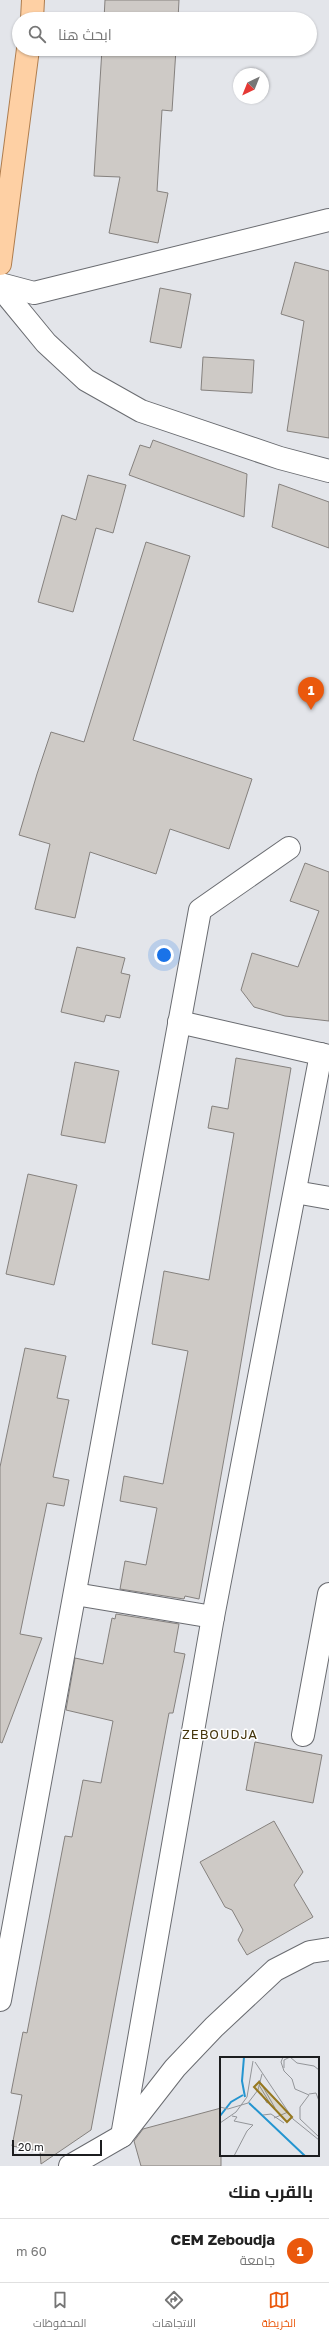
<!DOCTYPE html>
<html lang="ar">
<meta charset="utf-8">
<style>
body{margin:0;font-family:"Golos Text",Cairo,sans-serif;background:#f6f6f6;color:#222;direction:rtl}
.compass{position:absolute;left:233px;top:68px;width:36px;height:36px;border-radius:50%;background:#fff;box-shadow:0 1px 3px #0004;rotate:223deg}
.scale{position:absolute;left:12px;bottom:10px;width:90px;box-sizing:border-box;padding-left:4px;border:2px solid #1c1d1f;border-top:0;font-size:11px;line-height:14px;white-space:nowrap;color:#1c1d1f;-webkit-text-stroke:3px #fff;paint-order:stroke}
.you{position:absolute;left:164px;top:955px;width:14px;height:14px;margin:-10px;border:3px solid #fff;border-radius:50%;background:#1a73e8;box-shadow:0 0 0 6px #1a73e833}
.badge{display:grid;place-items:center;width:26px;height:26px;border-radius:50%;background:#ea580c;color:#fff;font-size:13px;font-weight:700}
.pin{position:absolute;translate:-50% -33px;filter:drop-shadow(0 1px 2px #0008)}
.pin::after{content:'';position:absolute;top:21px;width:14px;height:12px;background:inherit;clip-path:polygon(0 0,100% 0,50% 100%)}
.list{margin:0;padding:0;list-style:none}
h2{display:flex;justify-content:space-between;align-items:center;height:52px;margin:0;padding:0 16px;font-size:17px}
h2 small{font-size:13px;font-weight:400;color:#767676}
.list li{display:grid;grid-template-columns:26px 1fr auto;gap:12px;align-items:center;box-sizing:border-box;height:64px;padding:0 16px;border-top:1px solid #e0e0e0}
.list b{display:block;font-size:15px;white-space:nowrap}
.list p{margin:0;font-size:13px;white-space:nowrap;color:#767676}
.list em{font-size:13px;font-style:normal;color:#767676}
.icon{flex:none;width:22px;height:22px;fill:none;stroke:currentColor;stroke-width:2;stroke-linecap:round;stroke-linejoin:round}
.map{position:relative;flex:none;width:329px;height:2166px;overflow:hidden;direction:ltr}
.search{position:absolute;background:#fff;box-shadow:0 1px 3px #0004;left:12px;right:12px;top:12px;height:44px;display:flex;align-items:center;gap:10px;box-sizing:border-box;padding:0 14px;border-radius:22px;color:#767676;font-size:15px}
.sheet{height:116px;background:#fff}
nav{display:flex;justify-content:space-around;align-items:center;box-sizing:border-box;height:56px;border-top:1px solid #e0e0e0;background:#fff;font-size:11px;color:#767676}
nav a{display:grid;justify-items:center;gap:2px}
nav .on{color:#ea580c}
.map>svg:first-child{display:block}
.building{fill:#cecac6;stroke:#85817e}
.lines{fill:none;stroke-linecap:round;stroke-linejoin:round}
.street-casing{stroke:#6a6c71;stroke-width:24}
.primary-casing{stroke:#af7d4e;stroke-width:24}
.street{stroke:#fff;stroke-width:22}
.primary{stroke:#fed0a4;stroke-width:22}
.labels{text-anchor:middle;stroke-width:3;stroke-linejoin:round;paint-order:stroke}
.quarter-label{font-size:13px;letter-spacing:1px;fill:#45360d;stroke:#fff}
.inset-river{fill:none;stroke:#2495d0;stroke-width:2}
.inset-road{fill:none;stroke:#939599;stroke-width:1}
.view{fill:#967820;fill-opacity:0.15;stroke:#967820;stroke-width:2}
.inset-edge{fill:none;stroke:#1c1d1f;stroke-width:2}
</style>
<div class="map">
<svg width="329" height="2166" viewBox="0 0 329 2166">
<rect width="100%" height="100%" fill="#e3e5ea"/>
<g class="building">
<polygon points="105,0 179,0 178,19 104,19"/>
<polygon points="102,49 176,49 172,111 162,110 157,191 168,193 158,243 109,233 120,177 94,176"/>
<polygon points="295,262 329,271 329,438 287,431 304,321 281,314"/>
<polygon points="160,288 191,294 181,348 150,342"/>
<polygon points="203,357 254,360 252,393 201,390"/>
<polygon points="153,440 247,474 244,517 129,475 140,445 150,448"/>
<polygon points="88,475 126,485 113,533 96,528 73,612 38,602 62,515 76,520"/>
<polygon points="279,484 329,502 329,548 272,527"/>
<polygon points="146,542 190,556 133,740 252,779 229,849 170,829 156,874 90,852 75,918 35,909 50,844 19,835 37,774 51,732 84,742"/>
<polygon points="305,863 329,872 329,1021 285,1016 254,1007 241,990 252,953 298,967 319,911 290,901"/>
<polygon points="77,947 125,958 121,973 130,975 120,1018 106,1015 104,1022 61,1012"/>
<polygon points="236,1058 291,1068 237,1386 199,1599 185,1596 184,1599 120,1589 125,1561 146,1565 157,1508 120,1501 124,1476 163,1484 188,1351 152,1344 164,1271 209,1280 234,1133 208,1128 212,1106 228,1109"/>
<polygon points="75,1062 119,1071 105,1143 61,1135"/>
<polygon points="28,1174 77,1185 54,1285 6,1274"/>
<polygon points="25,1348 66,1356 57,1398 69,1400 53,1477 69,1480 64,1506 47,1503 20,1634 42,1638 2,1743 0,1742 0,1467"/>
<polygon points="116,1614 179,1624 174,1652 185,1654 173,1713 169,1713 91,2130 41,2164 40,2151 12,2146 22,2095 11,2093 23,2032 27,2033 65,1836 72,1837 83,1780 101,1783 113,1721 66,1710 75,1658 103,1664 112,1618 115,1619"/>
<polygon points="255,1742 322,1755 313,1803 246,1790"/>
<polygon points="274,1821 303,1872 294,1885 313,1917 247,1955 238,1940 243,1930 232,1910 225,1907 200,1862"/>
<polygon points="221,2108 221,2166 141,2166 134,2141 143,2129"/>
</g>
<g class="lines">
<defs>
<g id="street">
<polyline points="0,284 34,293 329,220"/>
<polyline points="0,287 46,343 86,380 141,411 280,458 329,471"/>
<polyline points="179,1022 329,1056"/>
<polyline points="295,1192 329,1198"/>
<polyline points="75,1594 213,1617"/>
<polyline points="303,1735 329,1594"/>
<polyline points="0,2000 200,910 289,848"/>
<polyline points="122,2136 213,1617 321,1054"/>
<polyline points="70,2166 122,2136 175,2068 214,2027 275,1970 310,1952 329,1949"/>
</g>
<g id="primary">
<polyline points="32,19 33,0"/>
<polyline points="0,264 28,49"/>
</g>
</defs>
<use href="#street" class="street-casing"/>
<use href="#primary" class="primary-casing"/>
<use href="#street" class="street"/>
<use href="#primary" class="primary"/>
</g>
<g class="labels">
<g class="quarter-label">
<text x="220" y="1739">ZEBOUDJA</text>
</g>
</g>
<g transform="translate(220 2057)">
<rect width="99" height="99" fill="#e3e5ea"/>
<path class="inset-river" d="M24,0L22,24L25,40M29,46L85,99M0,59L11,45L23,38"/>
<path class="inset-road" d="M63,0L61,5L64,14L72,22L75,32L89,38L80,50V62L99,80M35,5L73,62L99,83M64,11V3L70,0L77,6L94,9L99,13M39,23L55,51M39,28L51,48M41,36L47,46L49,45M89,37L96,36L99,44M0,50L8,52L28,46L38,33L42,17M43,58L51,57L64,66M12,59L17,60L14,64L33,68L27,74L14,99M54,61L68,55M0,66L16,55L27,40L33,4"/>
<path class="view" d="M39,25L72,60L67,65L34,30Z"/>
<rect width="99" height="99" class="inset-edge"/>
</g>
</svg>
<svg class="compass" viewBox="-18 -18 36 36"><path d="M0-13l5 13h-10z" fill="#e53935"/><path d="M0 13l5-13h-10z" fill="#767676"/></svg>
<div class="scale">20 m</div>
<div class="you"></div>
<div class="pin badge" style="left:311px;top:710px">1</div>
<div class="search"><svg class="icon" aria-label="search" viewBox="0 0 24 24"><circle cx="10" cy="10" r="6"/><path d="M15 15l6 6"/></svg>ابحث هنا</div>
</div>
<section class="sheet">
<h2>بالقرب منك<small></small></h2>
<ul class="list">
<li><span class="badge">1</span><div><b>CEM Zeboudja</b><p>جامعة</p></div><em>60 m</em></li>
</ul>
</section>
<nav>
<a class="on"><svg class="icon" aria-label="map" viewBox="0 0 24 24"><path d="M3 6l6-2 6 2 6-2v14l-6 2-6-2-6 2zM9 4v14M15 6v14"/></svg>الخريطة</a>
<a><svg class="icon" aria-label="directions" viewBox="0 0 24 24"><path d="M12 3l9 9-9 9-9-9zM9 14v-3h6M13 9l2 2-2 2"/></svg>الاتجاهات</a>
<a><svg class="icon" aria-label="saved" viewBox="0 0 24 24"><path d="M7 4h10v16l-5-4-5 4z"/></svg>المحفوظات</a>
</nav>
